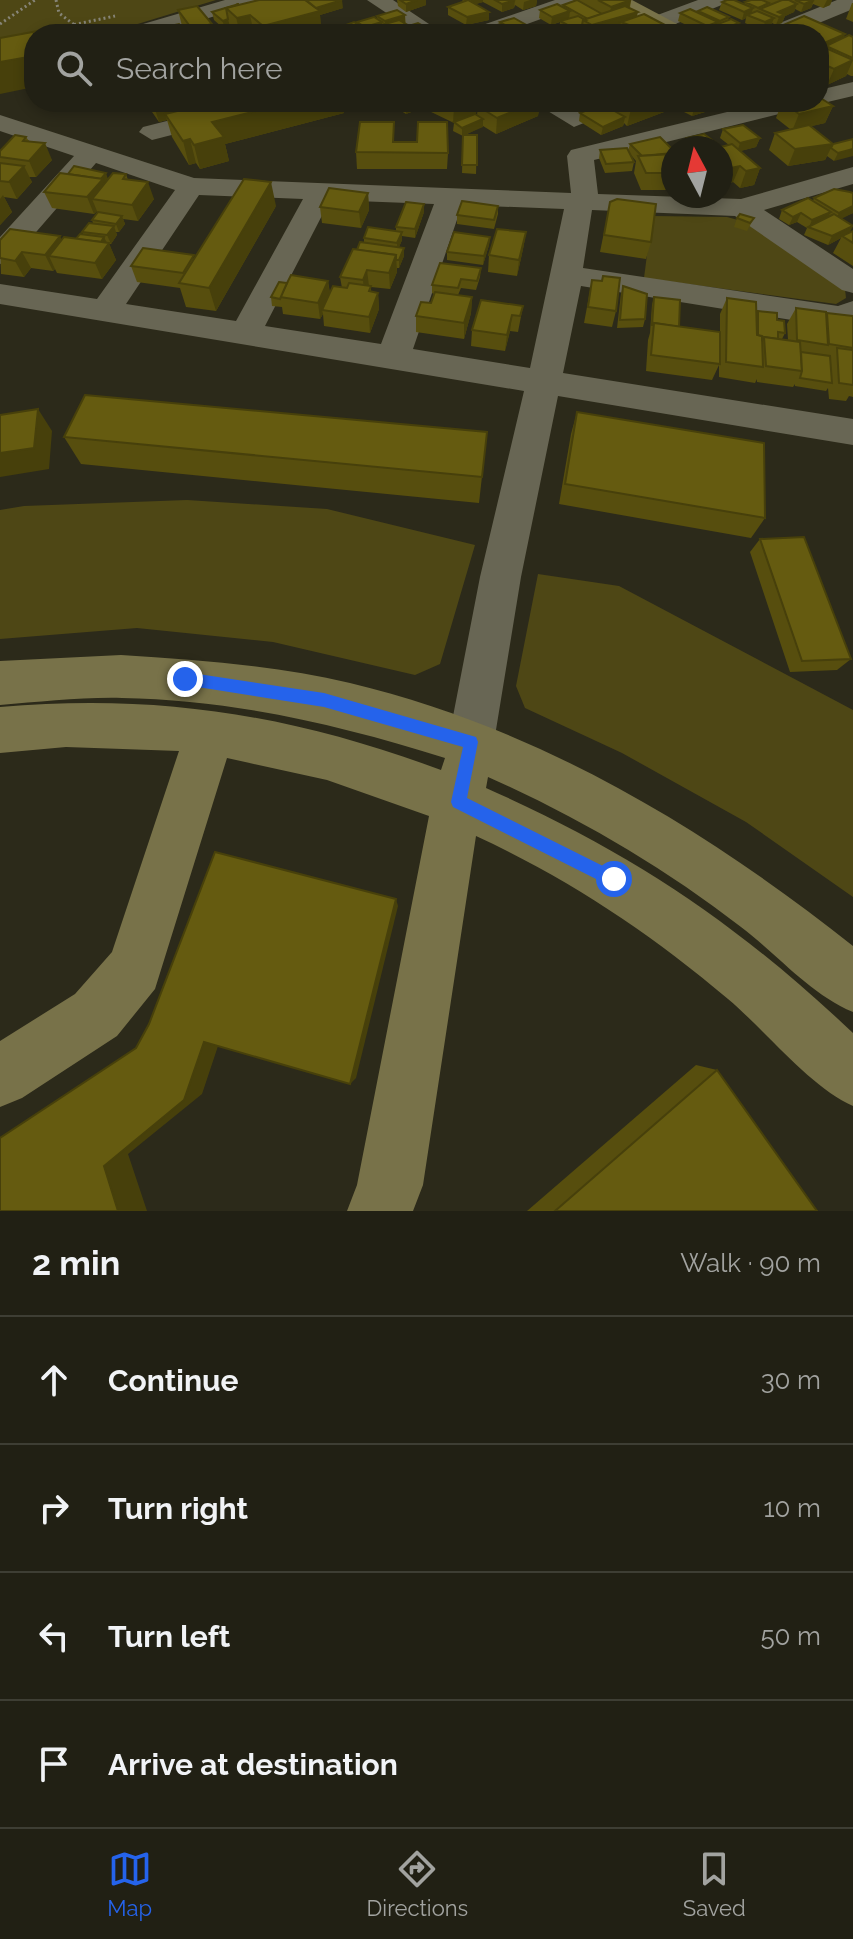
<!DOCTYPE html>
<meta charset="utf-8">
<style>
body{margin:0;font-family:Raleway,sans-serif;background:#29281d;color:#f1f3f6}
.compass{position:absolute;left:661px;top:136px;width:72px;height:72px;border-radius:50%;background:#212014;box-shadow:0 4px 12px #0003;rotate:353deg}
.stop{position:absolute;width:24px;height:24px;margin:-18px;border:6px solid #2563eb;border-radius:50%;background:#fff}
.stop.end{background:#2563eb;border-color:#fff;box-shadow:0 2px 8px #0008}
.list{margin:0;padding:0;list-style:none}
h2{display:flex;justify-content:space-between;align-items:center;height:104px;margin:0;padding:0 32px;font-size:34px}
h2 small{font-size:26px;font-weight:400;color:#a2a3a0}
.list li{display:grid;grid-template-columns:52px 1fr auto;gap:24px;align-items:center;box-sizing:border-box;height:128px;padding:0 32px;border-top:2px solid #3e3e34}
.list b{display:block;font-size:30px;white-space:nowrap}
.list em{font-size:26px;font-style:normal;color:#a2a3a0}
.icon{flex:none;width:44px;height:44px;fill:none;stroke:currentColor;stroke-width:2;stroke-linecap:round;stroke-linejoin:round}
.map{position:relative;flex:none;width:853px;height:1211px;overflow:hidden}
.search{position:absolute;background:#212014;box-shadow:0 4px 12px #0003;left:24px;right:24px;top:24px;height:88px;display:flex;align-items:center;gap:20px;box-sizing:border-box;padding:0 28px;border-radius:32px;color:#a2a3a0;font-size:30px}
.sheet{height:616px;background:#212014}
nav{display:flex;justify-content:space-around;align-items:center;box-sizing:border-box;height:112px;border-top:2px solid #3e3e34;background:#212014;font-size:22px;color:#a2a3a0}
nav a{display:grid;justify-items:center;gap:4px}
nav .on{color:#2563eb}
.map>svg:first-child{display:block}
.green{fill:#4e4715}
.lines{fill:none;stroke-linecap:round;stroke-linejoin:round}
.path{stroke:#878578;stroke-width:3;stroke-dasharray:2 3;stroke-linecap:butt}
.street{fill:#686654;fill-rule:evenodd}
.secondary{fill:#787249;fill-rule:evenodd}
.wall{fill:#574e0e}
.shaded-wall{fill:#47400b}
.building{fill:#655b10;stroke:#47400b;stroke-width:2}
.route{fill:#2563eb}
</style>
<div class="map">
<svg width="853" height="1211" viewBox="0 0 853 1211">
<rect width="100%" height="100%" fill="#2c2a1a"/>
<g class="green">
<polygon points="0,0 216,0 105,34 34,34 0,65"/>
<polygon points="652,216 727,217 749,223 845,289 846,298 836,304 644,278"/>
<polygon points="187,500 327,509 475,545 440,664 415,675 273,642 137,628 0,639 0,510 24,506"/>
<polygon points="538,574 619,586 853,710 853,897 746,822 622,753 525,708 516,686"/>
</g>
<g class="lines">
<g class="path">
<polyline points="56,0 59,13 86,34"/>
<polyline points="0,24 35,0"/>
<polyline points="51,34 72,25 115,16"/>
</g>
<g class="street">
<polygon points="225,0 258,0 254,4 157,34 123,34 126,29"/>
<polygon points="367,0 393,0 444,34 418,34"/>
<polygon points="555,0 586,0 582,4 500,34 468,34 471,29"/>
<polygon points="698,0 728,0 724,4 668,27 660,29 649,22 652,17"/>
<polygon points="837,0 853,0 853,9 792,34 762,34 765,29"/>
<path d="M853,82V96L819,104L810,102L807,107L594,160L598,194L741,199L853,167V184L764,210L853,269V293L842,290L735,216L592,210L583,268L838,306L853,301V325L842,328L581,286L563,373L853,419V445L558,396L521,577L494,742L488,758L471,765L454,758L448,742L480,577L524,391L0,304V284L97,299L175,190L96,163L11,261L0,264V237L74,156L0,131V115L194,178L571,193L567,156L571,150L768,102H819V90ZM199,195L303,199L236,321L126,304ZM330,200L434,204L381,344L265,326ZM462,205L564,209L530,368L413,349Z"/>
<polygon points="242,102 284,102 281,107 152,140 139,132 143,127"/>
<polygon points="533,102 563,102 575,109 593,102 626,102 623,107 574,127"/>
</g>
<g class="secondary">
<polygon points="604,0 632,0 696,34 666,34"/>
<path d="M121,655C198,660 275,665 350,683C538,728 703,827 853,946V1012C810,994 778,955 741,927C663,867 578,817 488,777L486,788C631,852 738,924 853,1033V1106C811,1088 765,1030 728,999C650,933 569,879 476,836L423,1185L413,1211H347L357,1185L429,816L327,780L227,758L155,989L117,1036L22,1098L0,1107V1041L75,994L112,952L179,751L66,747L0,753V707C158,693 293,715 441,770L445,758C340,725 234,700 122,698C82,697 40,702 0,705V661Z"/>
</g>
</g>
<g class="wall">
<polygon points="397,0 426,0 426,5 406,12 398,6"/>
<polygon points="462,0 537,0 536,6 523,10 515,5 514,8 502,12 483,2 475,4 489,20 466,25 448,15 448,7 464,2"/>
<polygon points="575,0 631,0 630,8 636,17 682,34 618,34 619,32 613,34 567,34 559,30 560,22 551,25 539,18 540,10 562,7 563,5"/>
<polygon points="746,0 832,0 830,5 823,8 813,4 811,8 801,12 795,9 794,12 785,16 782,23 776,25 772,23 771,26 762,31 745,23 746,18 742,20 719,10 722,2 744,5 745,2 748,1"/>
<polygon points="852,3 853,3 853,22 846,19"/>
<polygon points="239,4 343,8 320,15 321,34 234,34 230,31 230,27 224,29 214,20 212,12"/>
<polygon points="178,10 214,34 188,34 182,26"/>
<polygon points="698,11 729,17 728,20 737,31 729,34 708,34 708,33 705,34 678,21 680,13 697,12"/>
<polygon points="405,15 406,27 425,30 433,34 327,34 343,29 343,26 358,25 357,22 377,19 377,16"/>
<polygon points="500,22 536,34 485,34 485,29 500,24"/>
<polygon points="781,26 845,34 843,38 853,37 853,76 851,76 847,74 846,76 827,85 819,82 819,34 757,34 780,29"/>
<polygon points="148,102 211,102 344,113 225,144 229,161 200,169 196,163 189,165 172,137 167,120 159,122 150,109"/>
<polygon points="393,102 477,102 476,114 477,115 478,106 482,104 482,102 540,102 538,116 496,134 483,126 465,135 477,135 476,174 462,173 463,136 453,131 454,123 427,110 427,106 406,114 393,106"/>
<polygon points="607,102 720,102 718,108 692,116 666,103 664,112 627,126 624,123 623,126 601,135 579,121 580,113 607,106"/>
<polygon points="782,102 833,106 825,123 811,126 833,144 853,139 834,161 827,156 825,160 788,166 769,150 775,133 790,129 776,118"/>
<polygon points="723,129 760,138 756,147 740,151 760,168 754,185 740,188 733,182 721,186 721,148 686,148 684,147 687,138 721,147 729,145 720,138"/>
<polygon points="26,137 29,141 52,160 36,177 29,177 32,182 17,199 4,197 12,212 0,225 0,151"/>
<polygon points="394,142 448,153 447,169 357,169 356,152"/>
<polygon points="630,144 673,150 673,190 641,190 634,173 636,161 631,155 634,162 632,171 605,173 599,158 600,150 628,151"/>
<polygon points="126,174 128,180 154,199 138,221 123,219 125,224 119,232 116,232 117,235 111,244 109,244 116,260 102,279 57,273 55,269 53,271 31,268 24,277 1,274 0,240 76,239 83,234 82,232 93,223 92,220 98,213 97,211 94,214 52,208 44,192"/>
<polygon points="368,193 369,210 361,228 322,223 320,207"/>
<polygon points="853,193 853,213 841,218 850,233 853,231 853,266 833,253 841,238 828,245 804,235 807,228 797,222 789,225 779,219 782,210 813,201 814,198"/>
<polygon points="610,202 651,242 646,259 600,252"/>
<polygon points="276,206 216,311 186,307 180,288 137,282 131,266 195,258"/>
<polygon points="498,206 498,214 494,229 457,224 457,215"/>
<polygon points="424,212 415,238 402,236 402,240 399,247 404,256 399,268 397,268 397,272 390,289 371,287 371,292 378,293 379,309 370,333 324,326 323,314 320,319 283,314 282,307 272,306 271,297 287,283 328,281 330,293 342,288 340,277 357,250 364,242 364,238 396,231 396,227"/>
<polygon points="737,218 754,218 747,231 734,227"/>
<polygon points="526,232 523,249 517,276 488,272 489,255"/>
<polygon points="490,237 489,245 483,265 447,260 447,252"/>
<polygon points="481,268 480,277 476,290 461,288 458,295 472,297 471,313 464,339 416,332 416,316 431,303 434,294 432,293 432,285"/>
<polygon points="592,280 616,311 612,327 584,323"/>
<polygon points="623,286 645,319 643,327 617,328 621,294"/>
<polygon points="654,297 679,327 720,332 720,314 727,298 757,313 777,320 785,333 782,339 788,340 787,324 796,308 826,316 827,313 853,316 853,397 849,396 846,401 829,399 828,388 826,391 795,386 795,384 793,387 757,382 757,379 755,383 719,377 719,365 712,380 646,371 648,340 650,333 652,305"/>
<polygon points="523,306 518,332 510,331 505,351 471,346 472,330"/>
<polygon points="577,412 765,518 751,538 559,504 571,434"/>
<polygon points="487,432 479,503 81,464 64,437"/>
<polygon points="760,539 851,659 837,670 790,672 750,552"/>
<polygon points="696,1065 717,1070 817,1211 527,1211"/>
</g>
<g class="shaded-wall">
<polygon points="342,0 343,8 320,15 322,34 265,34 263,26"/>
<polygon points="417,0 426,0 426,5 406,12 406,4"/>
<polygon points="471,0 483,0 483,2 470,6"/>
<polygon points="515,0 514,8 502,12 502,4"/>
<polygon points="530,0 537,0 536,6 523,10 524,2"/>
<polygon points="631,0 628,14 638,12 634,27 621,22 619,32 613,34 590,34 592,25 609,20 611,7"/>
<polygon points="814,0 811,8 801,12 804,4"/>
<polygon points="827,0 832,0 830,5 823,8"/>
<polygon points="797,4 794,12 785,16 782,23 776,25 779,17 778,12"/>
<polygon points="753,8 751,16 747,15 746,18 742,20 744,12"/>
<polygon points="570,11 569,19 551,25 552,17"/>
<polygon points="489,12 489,20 466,25 467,17"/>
<polygon points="250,15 254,34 240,34 236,17"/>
<polygon points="405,15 405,23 385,29 385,21"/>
<polygon points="774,18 771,26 762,31 765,22"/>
<polygon points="228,19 230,27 224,29 223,21"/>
<polygon points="382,22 382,29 378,26 378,31 365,34 365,27"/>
<polygon points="718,22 716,30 710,27 708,33 705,34 707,26"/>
<polygon points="739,23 737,31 729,34 717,34 718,31"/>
<polygon points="212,24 214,34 193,34 192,29"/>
<polygon points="406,24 406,30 402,28 402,34 385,34 385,31"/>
<polygon points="582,25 581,33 572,34 573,28"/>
<polygon points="425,27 425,34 409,34 409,32"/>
<polygon points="845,34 838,50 826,46 821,58 819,52 822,44"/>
<polygon points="34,56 34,87 0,94 0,62"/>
<polygon points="853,60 846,76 827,85 834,69"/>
<polygon points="171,102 211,102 213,110 165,114 167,120 159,122 154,106"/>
<polygon points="292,102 343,102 344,113 225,144 229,161 200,169 194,145 212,122"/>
<polygon points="406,102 427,102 427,106 406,114"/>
<polygon points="465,102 477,102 476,114 453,123 454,107"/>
<polygon points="535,102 540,102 538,116 496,134 497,118"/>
<polygon points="650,102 666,102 664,112 627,126 631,109"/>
<polygon points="696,102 720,102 718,108 692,116"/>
<polygon points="833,106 825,123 792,131 799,114"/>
<polygon points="625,117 623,126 601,135 603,127"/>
<polygon points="483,119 483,127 462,136 462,128"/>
<polygon points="760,138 756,147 737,152 740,143"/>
<polygon points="190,139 196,163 189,165 183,141"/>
<polygon points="45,143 52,160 36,177 29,161"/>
<polygon points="833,144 825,160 788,166 795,149"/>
<polygon points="853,149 853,156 834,161 838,153"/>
<polygon points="24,166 32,182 17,199 9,182"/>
<polygon points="740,166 733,182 721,186 721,170"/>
<polygon points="760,168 754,185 740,188 746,171"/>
<polygon points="106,173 109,182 92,199 97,211 94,214 87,197"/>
<polygon points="148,182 154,199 138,221 132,205"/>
<polygon points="271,182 276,206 216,311 209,288"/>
<polygon points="368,193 369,210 361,228 359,212"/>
<polygon points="3,195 12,212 0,225 0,199"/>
<polygon points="424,204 424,212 415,238 415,229"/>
<polygon points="853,206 853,213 835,222 839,213"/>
<polygon points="831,212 826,220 809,227 812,220"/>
<polygon points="801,213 797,222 789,225 793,217"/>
<polygon points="122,216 125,224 119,232 116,224"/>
<polygon points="114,226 117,235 111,244 107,235"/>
<polygon points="853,226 849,234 842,236 841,238 828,245 832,236"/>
<polygon points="402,232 402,240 397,252 397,243"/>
<polygon points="526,232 523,249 517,276 519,260"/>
<polygon points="60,236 68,252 49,256 55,269 53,271 45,255"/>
<polygon points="104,237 108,245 109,243 116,260 102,279 95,263 97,248"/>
<polygon points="490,237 489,245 483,265 484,256"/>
<polygon points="404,248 404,256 399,268 399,260"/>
<polygon points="22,252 31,268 24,277 15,261"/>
<polygon points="396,255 397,272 390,289 389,273"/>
<polygon points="367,270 369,286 364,296 363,280"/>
<polygon points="328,281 330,297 322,310 323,314 320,319 318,303"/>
<polygon points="378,293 379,309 370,333 369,317"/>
<polygon points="472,297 471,313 464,339 464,323"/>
<polygon points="512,315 510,331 505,351 507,335"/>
<polygon points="38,409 52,431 49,469 0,477 0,453"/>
<polygon points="396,899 398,906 356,1078 350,1084"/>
<polygon points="220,1040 202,1094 128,1154 147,1211 118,1211 104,1166 204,1042"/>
</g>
<g class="building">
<polygon points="259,0 305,0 320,11 263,26 250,15 237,18 226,8"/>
<polygon points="306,0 342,0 316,8"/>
<polygon points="400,0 417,0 406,4"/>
<polygon points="468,0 489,12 467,17 448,7"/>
<polygon points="495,0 515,0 502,4"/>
<polygon points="577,0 602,14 588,19 563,5"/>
<polygon points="598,0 631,0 611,7"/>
<polygon points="727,0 734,0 753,8 744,12 722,2"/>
<polygon points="751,0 762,0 769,3 758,8 745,2"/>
<polygon points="782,0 789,0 797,4 778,12 785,15 779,17 760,9"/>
<polygon points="795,0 814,0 804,4"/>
<polygon points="239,4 226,8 228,19 223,21 212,12"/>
<polygon points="557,4 570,11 552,17 540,10"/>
<polygon points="197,6 212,24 192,29 178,10"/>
<polygon points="625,6 638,12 592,25 583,20"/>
<polygon points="707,7 729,17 720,21 698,11"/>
<polygon points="690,9 718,22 707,26 680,13"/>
<polygon points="397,10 405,15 385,21 377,16"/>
<polygon points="757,11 774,18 765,22 747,15"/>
<polygon points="644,14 682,34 652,34 621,22"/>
<polygon points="578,16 585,20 583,20 582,25 573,28 560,21"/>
<polygon points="804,16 845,34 822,44 819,43 819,34 799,34 781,26"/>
<polygon points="374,17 382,22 365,27 357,22"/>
<polygon points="514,18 537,31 527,34 520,34 500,22"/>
<polygon points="731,19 739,23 718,31 710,27"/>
<polygon points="399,20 406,24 385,31 378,26"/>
<polygon points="354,22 363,28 357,30 351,27 346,28 343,26"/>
<polygon points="418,23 425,27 409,32 402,28"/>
<polygon points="179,24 186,34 183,32 165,34 161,28"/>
<polygon points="500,24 516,34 493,34 485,29"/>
<polygon points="65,26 68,34 34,34 34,56 0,62 0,38"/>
<polygon points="552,26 566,34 536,34"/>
<polygon points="775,26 792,34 757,34"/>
<polygon points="351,27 362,34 327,34"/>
<polygon points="372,29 379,34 361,33"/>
<polygon points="158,30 161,34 141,33"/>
<polygon points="427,30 433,33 414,34"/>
<polygon points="394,31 399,34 384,34"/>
<polygon points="849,35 853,37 853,58 826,46"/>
<polygon points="819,45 853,60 834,69 819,62"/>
<polygon points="819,97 833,106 799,114 783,102 819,102"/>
<polygon points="151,102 171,102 154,106"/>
<polygon points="215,102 292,102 212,122 224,137 194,145 190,139 183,141 165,114"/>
<polygon points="444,102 465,102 454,107"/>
<polygon points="487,102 535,102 497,118 478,106"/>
<polygon points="620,102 650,102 631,109"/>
<polygon points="602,104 625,117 603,127 580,113"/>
<polygon points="475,114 483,119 462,128 454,122"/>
<polygon points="360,122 394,122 393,142 417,142 418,122 447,122 448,153 356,152"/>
<polygon points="743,125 760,138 740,143 723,129"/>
<polygon points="809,125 833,144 795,149 775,133"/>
<polygon points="704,134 721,147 699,148 687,138"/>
<polygon points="15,135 26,137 23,141 45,143 29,161 0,157 0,151"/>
<polygon points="463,135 477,135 477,165 462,165"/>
<polygon points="660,137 673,150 673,153 642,156 630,144"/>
<polygon points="853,139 853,149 838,153 831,148 833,144"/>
<polygon points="732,144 760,168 746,171 740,166 721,170 721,148 717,148"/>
<polygon points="627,148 634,162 606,164 600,150"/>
<polygon points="673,154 673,173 646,173 638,156"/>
<polygon points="0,163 24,166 9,182 0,181"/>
<polygon points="74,166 106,173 101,179 68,174"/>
<polygon points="60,173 103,179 87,197 44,192"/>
<polygon points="113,173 126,174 123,179 148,182 132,205 92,199"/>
<polygon points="244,179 271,182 209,288 179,283"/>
<polygon points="329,188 368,193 359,212 320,207"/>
<polygon points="834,189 850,192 853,193 853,206 839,213 814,198"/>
<polygon points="808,198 831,212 812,220 801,213 793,217 782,210"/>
<polygon points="617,199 656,204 651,242 604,235 610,202"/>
<polygon points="462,201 498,206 494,220 457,215"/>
<polygon points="406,202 424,204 415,229 396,227"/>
<polygon points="98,212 122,216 116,224 92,220"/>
<polygon points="740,214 754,218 750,223 737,218"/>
<polygon points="834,214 853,226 832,236 808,227"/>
<polygon points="89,223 114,226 107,235 82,232"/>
<polygon points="368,227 402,232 397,243 364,238"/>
<polygon points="10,229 60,236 45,255 22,252 15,261 0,258 0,240"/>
<polygon points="497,229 526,232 519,260 489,255"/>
<polygon points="853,231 853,243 842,236"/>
<polygon points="454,232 490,237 484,256 447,252"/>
<polygon points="80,234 104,237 101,242 76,239"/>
<polygon points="64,237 109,243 95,263 49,256"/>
<polygon points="360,242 404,248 399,260 396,260 396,255 357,250"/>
<polygon points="143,248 194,255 183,273 131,266"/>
<polygon points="353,249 396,255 389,273 367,270 363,280 340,277"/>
<polygon points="440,263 481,268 477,281 461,279 458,288 432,285"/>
<polygon points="291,275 328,281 318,303 280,297"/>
<polygon points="603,276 620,278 616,311 588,307 592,280 602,281"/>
<polygon points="279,282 287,283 280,299 271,297"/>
<polygon points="349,283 371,286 369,291 378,293 369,317 322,310 333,286 347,288"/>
<polygon points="623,286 647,294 645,319 620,320"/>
<polygon points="435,292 472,297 464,323 416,316 421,302 431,303"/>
<polygon points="654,297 680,300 679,327 654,323 654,325 652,325"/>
<polygon points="727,298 756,302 757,335 762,336 763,367 726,362"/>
<polygon points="481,300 523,306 520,316 512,315 507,335 472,330"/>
<polygon points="796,308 826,312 828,345 797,340"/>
<polygon points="758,311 777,313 777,320 784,321 785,333 778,332 778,339 764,337 762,341 762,336 758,335"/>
<polygon points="827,313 853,316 853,348 829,344"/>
<polygon points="654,323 720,332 720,364 651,355"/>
<polygon points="764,337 800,342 802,371 766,366"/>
<polygon points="837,348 853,350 853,385 839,383"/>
<polygon points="801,352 830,356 832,383 800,378 802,371"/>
<polygon points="85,395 487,432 482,477 64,437"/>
<polygon points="38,409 34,448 0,453 0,415"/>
<polygon points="577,412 764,443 765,518 565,484"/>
<polygon points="804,537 851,659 802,661 760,539"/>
<polygon points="215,852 396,899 350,1084 204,1042 184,1100 104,1166 118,1211 0,1211 0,1138 136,1048 149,1024"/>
<polygon points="717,1070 817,1211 555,1211"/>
</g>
<polygon class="route" points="185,672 324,693 476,737 478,742 467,798 619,874 619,885 608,885 453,807 451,802 463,747 324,707 185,685 178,679"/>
</svg>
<svg class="compass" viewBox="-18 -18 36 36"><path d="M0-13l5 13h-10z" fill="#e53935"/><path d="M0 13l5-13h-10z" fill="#a2a3a0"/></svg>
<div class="stop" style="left:614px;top:879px"></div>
<div class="stop end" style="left:185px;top:679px"></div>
<div class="search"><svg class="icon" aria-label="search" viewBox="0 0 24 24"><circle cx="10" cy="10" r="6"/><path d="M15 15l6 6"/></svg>Search here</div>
</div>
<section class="sheet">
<h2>2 min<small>Walk · 90 m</small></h2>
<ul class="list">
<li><svg class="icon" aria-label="ahead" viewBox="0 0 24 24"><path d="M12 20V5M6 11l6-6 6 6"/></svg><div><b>Continue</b></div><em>30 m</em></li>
<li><svg class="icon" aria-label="right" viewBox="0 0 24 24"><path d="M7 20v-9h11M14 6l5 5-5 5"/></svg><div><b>Turn right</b></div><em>10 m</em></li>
<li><svg class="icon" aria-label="left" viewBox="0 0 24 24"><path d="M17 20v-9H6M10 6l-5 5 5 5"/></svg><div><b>Turn left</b></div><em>50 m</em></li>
<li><svg class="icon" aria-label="arrive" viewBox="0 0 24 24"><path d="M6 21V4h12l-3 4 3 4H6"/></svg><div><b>Arrive at destination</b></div></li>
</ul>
</section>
<nav>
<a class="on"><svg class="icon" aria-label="map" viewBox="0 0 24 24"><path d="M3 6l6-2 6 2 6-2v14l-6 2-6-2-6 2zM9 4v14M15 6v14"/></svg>Map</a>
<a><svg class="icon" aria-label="directions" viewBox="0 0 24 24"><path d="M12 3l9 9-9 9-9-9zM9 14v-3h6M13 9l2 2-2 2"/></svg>Directions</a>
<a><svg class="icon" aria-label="saved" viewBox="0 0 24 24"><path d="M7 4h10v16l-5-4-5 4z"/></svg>Saved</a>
</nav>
